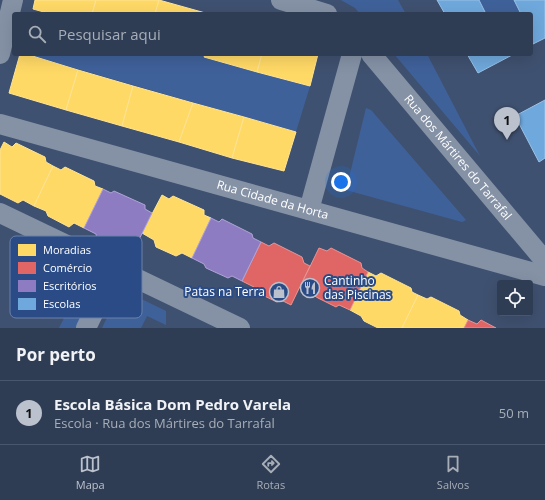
<!DOCTYPE html>
<html lang="pt">
<meta charset="utf-8">
<style>
body{margin:0;font-family:"Open Sans",sans-serif;background:#3b485e;color:#f1f3f6}
.controls{position:absolute;right:12px;bottom:12px;display:grid;overflow:hidden;border-radius:4px;box-shadow:0 4px 16px #0002}
.controls button{width:36px;height:36px;display:grid;place-items:center;padding:0;border:0;border-bottom:1px solid #4a566b;background:#2f3d54;color:#f1f3f6;font:20px sans-serif}
.you{position:absolute;left:341px;top:182px;width:14px;height:14px;margin:-10px;border:3px solid #fff;border-radius:50%;background:#1a73e8;box-shadow:0 0 0 6px #1a73e833}
.badge{display:grid;place-items:center;width:26px;height:26px;border-radius:50%;background:#bcc2cd;color:#111;font-size:13px;font-weight:700}
.pin{position:absolute;translate:-50% -33px;filter:drop-shadow(0 1px 2px #0008)}
.pin::after{content:'';position:absolute;top:21px;width:14px;height:12px;background:inherit;clip-path:polygon(0 0,100% 0,50% 100%)}
.list{margin:0;padding:0;list-style:none}
h2{display:flex;justify-content:space-between;align-items:center;height:52px;margin:0;padding:0 16px;font-size:17px}
h2 small{font-size:13px;font-weight:400;color:#a7aeb8}
.list li{display:grid;grid-template-columns:26px 1fr auto;gap:12px;align-items:center;box-sizing:border-box;height:64px;padding:0 16px;border-top:1px solid #4a566b}
.list b{display:block;font-size:15px;white-space:nowrap}
.list p{margin:0;font-size:13px;white-space:nowrap;color:#a7aeb8}
.list em{font-size:13px;font-style:normal;color:#a7aeb8}
.icon{flex:none;width:22px;height:22px;fill:none;stroke:currentColor;stroke-width:2;stroke-linecap:round;stroke-linejoin:round}
.map{position:relative;flex:none;width:545px;height:328px;overflow:hidden}
.search{position:absolute;background:#2f3d54;box-shadow:0 4px 16px #0002;left:12px;right:12px;top:12px;height:44px;display:flex;align-items:center;gap:10px;box-sizing:border-box;padding:0 14px;border-radius:4px;color:#a7aeb8;font-size:15px}
.sheet{height:116px;background:#2f3d54}
nav{display:flex;justify-content:space-around;align-items:center;box-sizing:border-box;height:56px;border-top:1px solid #4a566b;background:#2f3d54;font-size:11px;color:#a7aeb8}
nav a{display:grid;justify-items:center;gap:2px}
nav .on{color:#bcc2cd}
.map>svg:first-child{display:block}
.green{fill:#3f619a}
.homes{fill:#ffd966;stroke:#ffe494}
.shops{fill:#e06666;stroke:#e99494}
.offices{fill:#8e7cc3;stroke:#b0a3d5}
.schools{fill:#6fa8dc;stroke:#9ac2e6}
.lines{fill:none;stroke-linecap:round;stroke-linejoin:round}
.street{stroke:#8592a6;stroke-width:20}
.labels{text-anchor:middle;stroke-width:4;stroke-linejoin:round;paint-order:stroke}
.street-label{font-size:12px;fill:#fff;stroke:#2a4b85}
.poi-label{font-size:12px;fill:#fff;stroke:#2a4b85;text-anchor:start}
.key{fill:#2a4b85;stroke:#6a81aa;stroke-width:1}
.key-label{font-size:11px;fill:#fff}
</style>
<div class="map">
<svg width="545" height="328" viewBox="0 0 545 328">
<rect width="100%" height="100%" fill="#3f5170"/>
<g class="green">
<polygon points="341,0 398,0 406,14 360,14 355,8"/>
<polygon points="479,0 514,0 521,14 486,14"/>
<polygon points="26,54 194,54 310,86 296,132"/>
<polygon points="394,54 427,54 480,156"/>
<polygon points="366,108 371,110 466,220 462,222 346,190"/>
<polygon points="88,271 90,271 98,274 100,277 76,328 59,328"/>
<polygon points="121,289 166,311 166,325 147,316 141,328 102,328"/>
</g>
<g class="homes">
<polygon points="35,0 96,0 92,14 51,14 33,9"/>
<polygon points="96,0 159,0 155,14 92,14"/>
<polygon points="159,0 209,14 155,14"/>
<polygon points="20,54 26,54 78,70 66,110 9,93"/>
<polygon points="205,54 262,54 257,72 204,57"/>
<polygon points="262,54 318,54 310,86 257,72"/>
<polygon points="78,70 133,86 122,126 66,110"/>
<polygon points="133,86 193,103 179,142 122,126"/>
<polygon points="193,103 244,117 232,158 179,142"/>
<polygon points="244,117 296,132 284,171 232,158"/>
<polygon points="4,142 12,147 16,143 45,157 46,162 53,166 34,206 23,200 18,203 0,194 0,150"/>
<polygon points="53,166 61,170 65,167 94,181 95,186 103,189 84,228 74,223 69,227 48,216 46,211 34,206"/>
<polygon points="162,195 169,199 173,196 204,210 204,215 211,218 192,258 182,253 176,256 156,247 154,240 142,233"/>
<polygon points="368,272 376,276 381,273 411,288 412,292 418,295 402,328 378,328 364,321 361,316 350,310"/>
<polygon points="418,295 427,299 431,297 459,311 460,315 468,320 464,328 402,328"/>
</g>
<g class="shops">
<polygon points="261,242 269,246 274,243 302,257 304,263 310,266 291,305 281,300 277,302 256,292 254,287 242,281"/>
<polygon points="319,248 327,251 331,248 361,263 362,268 368,272 350,310 339,305 336,307 318,298 313,295 312,291 301,285"/>
<polygon points="468,320 477,324 481,320 496,328 464,328"/>
</g>
<g class="offices">
<polygon points="103,189 111,193 114,191 145,205 145,209 152,213 133,252 123,247 119,250 97,239 96,234 84,228"/>
<polygon points="211,218 219,222 222,219 252,234 253,238 261,242 242,281 232,276 228,278 206,268 204,264 192,258"/>
</g>
<g class="schools">
<polygon points="437,0 479,0 486,14 445,14"/>
<polygon points="514,0 545,0 545,38 531,45 531,14 521,14"/>
<polygon points="467,54 514,54 478,73"/>
<polygon points="545,100 545,158 539,162 515,116"/>
</g>
<g class="lines">
<g class="street">
<polyline points="281,0 327,14"/>
<polyline points="0,54 13,0"/>
<path id="s1" d="M371,54L545,261"/>
<path id="s2" d="M0,124L545,276"/>
<polyline points="309,210 352,54"/>
<polyline points="0,213 240,328"/>
<polyline points="86,328 115,269"/>
</g>
</g>
<defs>
<symbol id="restaurant-ring" viewBox="-11 -11 22 22"><circle r="9.5" fill="#2a4b85" stroke="#bcc2cd" stroke-width="1.5"/><path d="M-5-6h1v4h1v-4h1v4h1v-4h1v5L-1.5 .5V6h-2V.5L-5-1ZM5-6V6H3V1.5H1.5Q1.5-4 5-6Z" fill="#bcc2cd"/></symbol>
<symbol id="shop-ring" viewBox="-11 -11 22 22"><circle r="9.5" fill="#2a4b85" stroke="#bcc2cd" stroke-width="1.5"/><path d="M-5-2.5h2.3a2.7 3.5 0 0 1 5.4 0H5L5.5 6h-11ZM-1.5-2.5h3a1.5 2.3 0 0 0-3 0Z" fill="#bcc2cd"/></symbol>
</defs>
<g fill-rule="evenodd">
<use href="#restaurant-ring" x="299" y="277" width="22" height="22"/>
<use href="#shop-ring" x="268" y="281" width="22" height="22"/>
</g>
<g class="labels">
<g class="street-label">
<text dy="4" stroke="none"><textPath href="#s1" startOffset="135">Rua dos Mártires do Tarrafal</textPath></text>
<text dy="4" stroke="none"><textPath href="#s2" startOffset="283">Rua Cidade da Horta</textPath></text>
</g>
<g class="poi-label">
<text x="324" y="285">Cantinho<tspan x="324" dy="14">das Piscinas</tspan></text>
<text x="265" y="296" text-anchor="end">Patas na Terra</text>
</g>
</g>
<rect x="10" y="236" width="132" height="82" rx="6" class="key"/>
<rect x="18" y="244" width="18" height="12" fill="#ffd966"/>
<rect x="18" y="262" width="18" height="12" fill="#e06666"/>
<rect x="18" y="280" width="18" height="12" fill="#8e7cc3"/>
<rect x="18" y="298" width="18" height="12" fill="#6fa8dc"/>
<g class="key-label">
<text x="43" y="254">Moradias</text>
<text x="43" y="272">Comércio</text>
<text x="43" y="290">Escritórios</text>
<text x="43" y="308">Escolas</text>
</g>
</svg>
<div class="controls">
<button><svg class="icon" aria-label="locate" viewBox="0 0 24 24"><circle cx="12" cy="12" r="6"/><path d="M12 2v4M12 18v4M2 12h4M18 12h4"/></svg></button>
</div>
<div class="you"></div>
<div class="pin badge" style="left:507px;top:140px">1</div>
<div class="search"><svg class="icon" aria-label="search" viewBox="0 0 24 24"><circle cx="10" cy="10" r="6"/><path d="M15 15l6 6"/></svg>Pesquisar aqui</div>
</div>
<section class="sheet">
<h2>Por perto<small></small></h2>
<ul class="list">
<li><span class="badge">1</span><div><b>Escola Básica Dom Pedro Varela</b><p>Escola · Rua dos Mártires do Tarrafal</p></div><em>50 m</em></li>
</ul>
</section>
<nav>
<a class="on"><svg class="icon" aria-label="map" viewBox="0 0 24 24"><path d="M3 6l6-2 6 2 6-2v14l-6 2-6-2-6 2zM9 4v14M15 6v14"/></svg>Mapa</a>
<a><svg class="icon" aria-label="directions" viewBox="0 0 24 24"><path d="M12 3l9 9-9 9-9-9zM9 14v-3h6M13 9l2 2-2 2"/></svg>Rotas</a>
<a><svg class="icon" aria-label="saved" viewBox="0 0 24 24"><path d="M7 4h10v16l-5-4-5 4z"/></svg>Salvos</a>
</nav>
